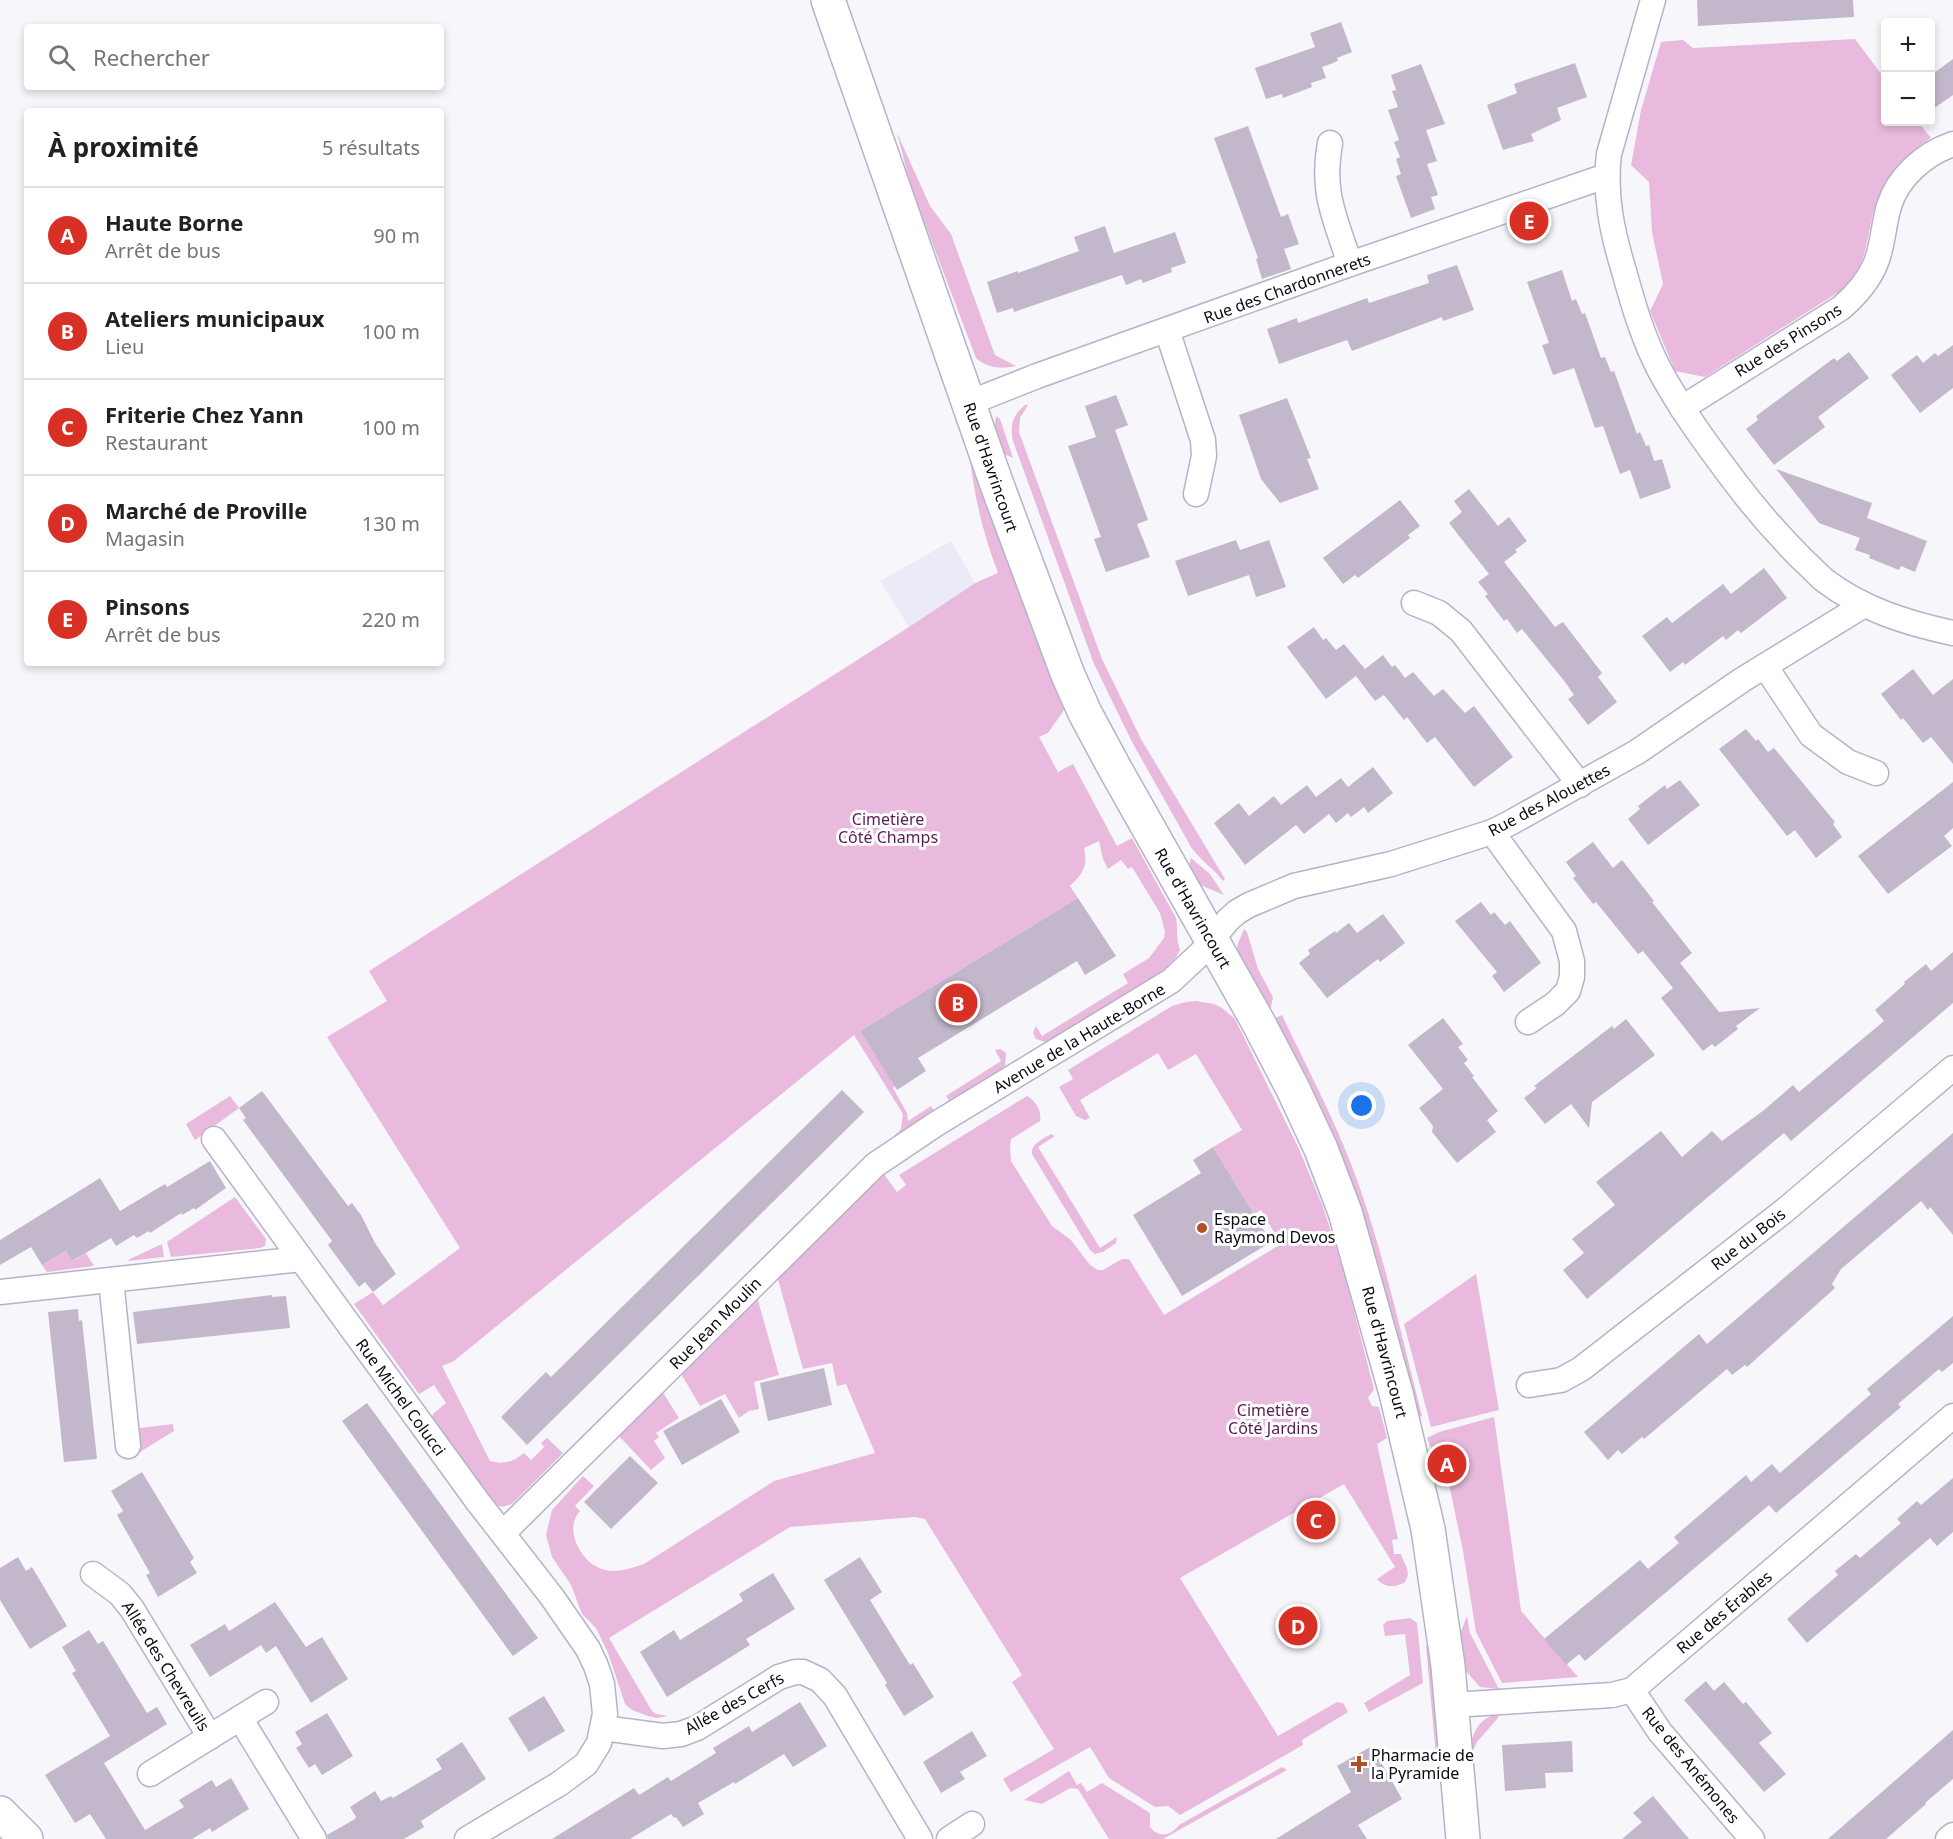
<!DOCTYPE html>
<html lang="fr">
<meta charset="utf-8">
<style>
body{margin:0;font-family:"Noto Sans",sans-serif;background:#f6f6f6;color:#202124}
.controls{position:absolute;right:18px;top:18px;display:grid;overflow:hidden;border-radius:6px;box-shadow:0 3px 9px #0003}
.controls button{width:54px;height:54px;display:grid;place-items:center;padding:0;border:0;border-bottom:2px solid #e0e0e0;background:#fff;color:#202124;font:30px sans-serif}
.you{position:absolute;left:1362px;top:1106px;width:21px;height:21px;margin:-15px;border:4px solid #fff;border-radius:50%;background:#1a73e8;box-shadow:0 0 0 9px #1a73e833}
.badge{display:grid;place-items:center;width:39px;height:39px;border-radius:50%;background:#d93025;color:#fff;font-size:20px;font-weight:700}
.pin{position:absolute;translate:-50% -50%;border:3px solid #fff;box-shadow:0 2px 6px #0006}
.list{margin:0;padding:0;list-style:none}
h2{display:flex;justify-content:space-between;align-items:center;height:78px;margin:0;padding:0 24px;font-size:26px}
h2 small{font-size:20px;font-weight:400;color:#757577}
.list li{display:grid;grid-template-columns:39px 1fr auto;gap:18px;align-items:center;box-sizing:border-box;height:96px;padding:0 24px;border-top:2px solid #e0e0e0}
.list b{display:block;font-size:22px;white-space:nowrap}
.list p{margin:0;font-size:20px;white-space:nowrap;color:#757577}
.list em{font-size:20px;font-style:normal;color:#757577}
.icon{flex:none;width:33px;height:33px;fill:none;stroke:currentColor;stroke-width:2;stroke-linecap:round;stroke-linejoin:round}
.map{position:relative;flex:none;width:1953px;height:1839px;overflow:hidden}
.search{position:absolute;background:#fff;box-shadow:0 3px 9px #0003;left:24px;top:24px;width:420px;height:66px;display:flex;align-items:center;gap:15px;box-sizing:border-box;padding:0 21px;border-radius:6px;color:#757577;font-size:22px}
.panel{position:absolute;background:#fff;box-shadow:0 3px 9px #0003;left:24px;top:108px;width:420px;height:558px;border-radius:6px}
.map>svg:first-child{display:block}
.built{fill:#ebeaf6}
.green{fill:#e9badd}
.building{fill:#c3b7cb}
.lines{fill:none;stroke-linecap:round;stroke-linejoin:round}
.street-casing{stroke:#b5b3c9;stroke-width:27}
.secondary-casing{stroke:#b5b3c9;stroke-width:36}
.street{stroke:#fff;stroke-width:24}
.secondary{stroke:#fff;stroke-width:33}
.poi-dot{fill:#b44e25;stroke:#fff;stroke-width:2}
.labels{text-anchor:middle;stroke-width:6;stroke-linejoin:round;paint-order:stroke}
.street-label{font-size:16px;fill:#0b0a11;stroke:#fff}
.park-label{font-size:16px;fill:#591d4f;stroke:#fff}
.poi-label{font-size:16px;fill:#0b0a11;stroke:#fff;text-anchor:start}
</style>
<div class="map">
<svg width="1953" height="1839" viewBox="0 0 1953 1839">
<rect width="100%" height="100%" fill="#f7f6fb"/>
<polygon class="built" points="951,541 975,583 909,627 880,581"/>
<g class="green">
<path d="M1855,39L1885,79L1886,122H1918L1931,138C1904,156 1883,177 1874,210C1865,244 1869,258 1845,288L1705,377L1675,371L1650,311L1663,284L1652,232L1649,182L1631,165L1641,110L1661,42L1683,40L1693,48Z"/>
<path d="M897,133L930,206L951,234L995,355L1016,366C1002,369 988,369 976,358L911,187Z"/>
<path d="M1025,405H1028L1020,418L1019,432L1102,659L1141,739L1225,879L1223,881C1212,867 1200,860 1191,847L1132,742L1094,664L1013,441C1010,425 1012,416 1025,405Z"/>
<polygon points="996,416 1000,419 1013,458 1000,452 994,433"/>
<path d="M969,450L1069,709L1064,710L1048,733L1039,737L1058,772L1073,764L1117,846L1132,838L1176,918C1178,930 1176,939 1180,950L1176,957L1165,969L1048,1043L1036,1039L1033,1033L1036,1026L1042,1036L1128,983L1123,974L1149,958L1164,938L1165,932L1160,913L1132,867L1128,869L1121,860L1108,869L1103,859L1099,841L1084,848C1088,866 1083,874 1070,886L1078,898L860,1031L895,1086L893,1088L907,1113L908,1121L931,1106L935,1112L912,1134L894,1136L901,1129L903,1114L854,1035L454,1361L442,1366L490,1461C504,1465 513,1462 524,1453L531,1460L544,1447L541,1443L547,1438L563,1453L512,1504L502,1507L493,1504L431,1420L433,1414L446,1403L434,1385L419,1394L354,1304L373,1292L383,1305L460,1248L327,1037L387,1001L369,971L909,627L975,583L998,573C983,534 973,492 969,450Z"/>
<polygon points="1191,858 1210,874 1224,895 1198,884 1188,870"/>
<polygon points="1244,929 1247,932 1258,969 1273,997 1271,1007 1265,1010 1238,954 1237,946"/>
<path d="M1196,1001L1214,1004L1222,1008L1235,1019L1299,1149L1323,1207L1344,1272L1374,1389L1368,1398L1372,1406L1379,1407L1387,1438L1377,1444L1398,1539L1392,1540L1394,1554H1401C1404,1565 1412,1570 1405,1582C1395,1588 1385,1588 1377,1579L1395,1567L1344,1484L1180,1578L1278,1736L1337,1702L1343,1703L1348,1712L1302,1740L1303,1745L1180,1815L1168,1806L1155,1807L1109,1778L1090,1747L1011,1792L1003,1779L1054,1749L1012,1682L1022,1675L925,1519L915,1517L790,1527L609,1638L652,1711L656,1714L668,1716L657,1718L648,1716L632,1710L625,1704L608,1653L596,1628L582,1614L571,1585L552,1557L546,1535L552,1510L583,1476L594,1486L575,1506L580,1511C563,1529 581,1562 602,1569C615,1574 632,1568 644,1564L774,1481L875,1453L846,1384L837,1386L832,1363L803,1369L777,1276L884,1174L897,1192L906,1185L899,1175L1027,1096C1036,1101 1042,1111 1040,1121L1011,1139L1010,1146L1011,1161L1052,1226L1071,1240L1090,1265L1098,1270H1103L1122,1259H1129L1164,1315L1281,1244L1261,1210L1254,1214L1213,1147L1242,1130L1196,1054L1168,1070L1158,1053L1080,1100L1090,1118L1085,1120L1076,1116L1059,1087L1073,1079L1068,1070L1172,1006L1186,1002Z"/>
<path d="M1282,1015C1306,1066 1333,1116 1353,1169C1383,1249 1401,1334 1422,1416L1415,1418L1271,1020Z"/>
<polygon points="1000,1049 1006,1053 1005,1068 950,1102 946,1096 1001,1061 995,1050"/>
<polygon points="230,1096 239,1108 195,1140 186,1124"/>
<path d="M1051,1134L1055,1136L1038,1147L1100,1248L1117,1237L1116,1243L1103,1252L1095,1254L1090,1250L1032,1154C1031,1144 1043,1139 1051,1134Z"/>
<polygon points="235,1197 266,1239 265,1246 260,1248 171,1257 167,1242"/>
<polygon points="162,1244 164,1257 128,1261 130,1259"/>
<polygon points="66,1251 73,1261 86,1253 94,1266 47,1272 42,1265"/>
<polygon points="1476,1274 1499,1410 1431,1427 1404,1324"/>
<polygon points="757,1297 779,1375 754,1382 759,1409 749,1411 739,1418 725,1394 700,1406 680,1372"/>
<polygon points="662,1391 679,1418 656,1433 659,1437 654,1441 665,1458 651,1470 619,1436 624,1431 623,1430"/>
<polygon points="1494,1417 1521,1611 1578,1677 1502,1683 1476,1632 1463,1551 1445,1465 1430,1446 1427,1438 1439,1432"/>
<polygon points="173,1424 174,1431 140,1452 138,1436 140,1428"/>
<polygon points="1467,1616 1470,1633 1499,1689 1480,1687 1465,1670 1460,1634"/>
<polygon points="1410,1618 1417,1623 1423,1683 1369,1712 1364,1703 1410,1675 1405,1634 1385,1636 1383,1625 1387,1621"/>
<polygon points="1426,1646 1434,1646 1443,1757 1436,1756"/>
<path d="M1499,1714L1498,1718L1477,1742L1470,1757C1470,1737 1477,1717 1499,1714Z"/>
<path d="M1282,1767L1287,1770L1163,1839H1109L1078,1789L1070,1788L1042,1804L1024,1800L1069,1771L1077,1785L1081,1783L1087,1792L1102,1783L1150,1813V1827C1158,1838 1171,1836 1179,1825Z"/>
</g>
<g class="building">
<polygon points="1697,0 1853,0 1854,17 1698,26"/>
<polygon points="1341,22 1352,52 1337,58 1338,61 1322,67 1326,78 1311,83 1312,87 1283,98 1282,94 1266,99 1255,68 1315,47 1310,33"/>
<polygon points="1953,59 1953,95 1930,111 1930,76"/>
<polygon points="1575,63 1587,97 1557,108 1561,120 1531,134 1534,141 1503,150 1487,105 1517,93 1514,84"/>
<polygon points="1421,64 1445,124 1426,130 1437,161 1427,164 1438,195 1431,197 1435,209 1411,218 1396,176 1401,174 1396,159 1400,157 1394,142 1399,140 1388,110 1398,107 1392,91 1396,90 1391,75"/>
<polygon points="1248,126 1281,217 1288,214 1299,244 1284,249 1291,269 1262,279 1256,259 1258,258 1214,138"/>
<polygon points="1105,226 1114,253 1175,232 1186,263 1171,268 1172,272 1143,283 1141,279 1126,285 1122,275 1014,312 1013,308 997,313 987,282 1018,271 1018,273 1079,251 1074,237"/>
<polygon points="1457,265 1474,310 1443,321 1442,317 1352,351 1347,340 1279,364 1267,329 1297,318 1298,323 1367,298 1369,303 1429,283 1427,275"/>
<polygon points="1562,270 1572,301 1576,299 1582,314 1585,313 1601,358 1605,357 1611,372 1614,371 1637,434 1640,432 1646,446 1649,445 1654,461 1662,459 1671,488 1640,499 1630,470 1620,474 1603,426 1595,428 1574,368 1553,375 1542,345 1549,343 1527,282"/>
<polygon points="1953,345 1953,388 1920,413 1891,375 1917,355 1923,363 1935,353 1938,356"/>
<polygon points="1849,352 1869,378 1818,417 1825,427 1774,465 1746,429 1758,420 1756,416 1834,358 1837,361"/>
<polygon points="1116,395 1128,425 1115,430 1148,520 1137,524 1150,557 1106,572 1094,539 1101,537 1068,446 1096,437 1085,406"/>
<polygon points="1287,398 1311,458 1307,459 1319,489 1280,503 1261,479 1239,415"/>
<polygon points="1776,469 1872,503 1867,518 1927,541 1915,572 1901,566 1899,570 1869,558 1870,555 1855,550 1860,538 1819,523"/>
<polygon points="1469,489 1498,526 1509,517 1527,541 1515,550 1517,552 1504,562 1555,627 1563,622 1602,673 1598,677 1617,702 1588,725 1568,699 1574,695 1565,682 1522,629 1517,633 1507,619 1504,621 1485,596 1488,594 1478,582 1489,574 1449,523 1462,512 1454,501"/>
<polygon points="1400,500 1420,526 1408,535 1410,538 1358,578 1355,575 1343,584 1323,558"/>
<polygon points="1236,540 1240,550 1269,540 1286,587 1256,597 1249,575 1188,596 1175,561"/>
<polygon points="1764,568 1787,598 1741,633 1738,630 1726,640 1723,636 1685,665 1683,662 1670,672 1642,636 1667,617 1672,623 1723,584 1731,594"/>
<polygon points="1314,627 1323,640 1326,638 1336,650 1344,644 1365,669 1326,699 1287,647"/>
<polygon points="1383,655 1392,667 1395,665 1405,678 1413,672 1434,696 1443,689 1465,713 1474,706 1513,757 1474,787 1435,737 1427,743 1407,717 1404,720 1384,695 1375,701 1356,676"/>
<polygon points="1913,669 1933,695 1953,679 1953,764 1931,737 1923,743 1903,718 1901,720 1881,694"/>
<polygon points="1746,729 1756,741 1758,739 1768,752 1774,748 1835,822 1833,824 1842,837 1816,858 1795,830 1787,836 1719,749"/>
<polygon points="1373,767 1393,793 1368,813 1364,807 1351,817 1348,813 1336,823 1329,814 1304,834 1296,825 1245,865 1214,823 1239,803 1249,816 1274,796 1281,805 1307,785 1316,797 1341,778 1348,787"/>
<polygon points="1680,780 1700,805 1648,845 1628,819 1640,809 1638,806 1665,785 1667,789"/>
<polygon points="1953,782 1953,828 1944,836 1952,846 1888,894 1858,856"/>
<polygon points="1593,842 1613,868 1622,860 1654,901 1652,902 1692,953 1680,963 1719,1012 1760,1008 1736,1026 1738,1029 1715,1047 1712,1044 1703,1051 1661,998 1673,988 1643,951 1638,954 1596,902 1593,904 1573,878 1576,876 1566,862"/>
<polygon points="1078,898 1116,956 1085,975 1077,961 918,1058 926,1071 897,1090 860,1031"/>
<polygon points="1481,902 1491,915 1494,912 1505,925 1510,921 1541,963 1504,992 1492,976 1497,972 1455,921"/>
<polygon points="1383,914 1405,943 1380,962 1378,959 1327,998 1299,963 1310,954 1308,950 1335,931 1336,933 1349,923 1357,933"/>
<polygon points="1953,952 1953,1003 1791,1141 1784,1133 1587,1299 1563,1270 1584,1253 1572,1239 1615,1205 1596,1182 1661,1131 1682,1157 1712,1131 1722,1141 1764,1110 1793,1085 1799,1092 1884,1021 1875,1010 1905,984 1904,982 1926,964 1931,971"/>
<polygon points="1443,1018 1463,1044 1458,1047 1468,1060 1464,1063 1474,1076 1472,1077 1498,1111 1487,1120 1496,1132 1457,1163 1432,1132 1433,1126 1419,1108 1443,1089 1408,1045"/>
<polygon points="1626,1019 1655,1055 1592,1102 1589,1128 1571,1104 1545,1124 1524,1098 1537,1088 1534,1086 1612,1026 1614,1029"/>
<polygon points="842,1090 864,1112 527,1445 501,1417 546,1372 551,1377"/>
<polygon points="262,1091 348,1206 352,1203 361,1215 375,1243 396,1274 373,1292 365,1282 359,1287 328,1245 332,1241 243,1120 246,1118 239,1108"/>
<polygon points="1953,1133 1953,1235 1930,1207 1928,1210 1921,1201 1841,1269 1832,1284 1835,1288 1747,1367 1745,1365 1732,1375 1727,1369 1644,1439 1642,1437 1622,1454 1618,1450 1608,1460 1584,1432 1699,1334 1707,1344"/>
<polygon points="1213,1147 1271,1242 1182,1296 1133,1215 1201,1173 1193,1160"/>
<polygon points="210,1161 226,1188 195,1210 194,1208 182,1215 181,1213 150,1233 149,1231 137,1238 134,1235 116,1246 111,1238 72,1261 66,1251 42,1265 31,1247 0,1265 0,1240 100,1178 120,1211 165,1184 167,1187"/>
<polygon points="272,1295 272,1297 286,1296 290,1328 137,1344 133,1312"/>
<polygon points="78,1309 79,1321 82,1320 97,1459 64,1462 48,1312"/>
<polygon points="1953,1316 1953,1363 1942,1372 1939,1369 1898,1404 1901,1407 1776,1513 1769,1505 1585,1661 1579,1654 1566,1665 1544,1639 1640,1560 1648,1569 1679,1543 1674,1537 1746,1475 1751,1482 1772,1464 1780,1473 1871,1394 1867,1389"/>
<polygon points="824,1368 832,1405 768,1421 760,1383"/>
<polygon points="721,1399 740,1432 682,1465 663,1431"/>
<polygon points="367,1403 538,1638 513,1656 342,1421"/>
<polygon points="630,1456 658,1483 611,1529 584,1502"/>
<polygon points="142,1472 194,1558 190,1562 197,1573 158,1597 146,1575 150,1573 117,1515 123,1511 111,1491"/>
<polygon points="1953,1478 1953,1532 1937,1546 1930,1538 1807,1643 1787,1619 1838,1575 1835,1571 1856,1554 1860,1558 1901,1523 1897,1519 1917,1501 1921,1505"/>
<polygon points="18,1557 26,1571 32,1567 67,1626 30,1649 0,1600 0,1568"/>
<polygon points="860,1557 882,1592 870,1600 910,1665 913,1663 934,1697 904,1716 885,1685 887,1683 824,1580"/>
<polygon points="773,1573 795,1609 746,1639 750,1645 667,1697 640,1652 674,1630 680,1640 743,1601 739,1594"/>
<polygon points="275,1602 306,1647 322,1637 348,1679 311,1703 276,1646 266,1653 261,1645 210,1677 190,1645 225,1624 229,1631"/>
<polygon points="89,1630 98,1644 103,1641 147,1713 157,1707 167,1724 104,1763 145,1830 184,1807 179,1800 212,1780 216,1787 231,1778 249,1809 212,1832 210,1828 192,1839 106,1839 90,1814 75,1823 45,1775 110,1736 72,1673 76,1671 62,1647"/>
<polygon points="1706,1681 1714,1691 1724,1682 1743,1704 1746,1702 1772,1733 1759,1743 1786,1774 1764,1792 1684,1700"/>
<polygon points="544,1696 565,1731 529,1752 508,1718"/>
<polygon points="800,1702 827,1746 793,1767 784,1754 735,1784 734,1782 698,1803 704,1814 683,1827 676,1817 674,1818 671,1814 630,1839 552,1839 634,1788 639,1795 668,1777 671,1781 716,1753 713,1748 749,1726 752,1732"/>
<polygon points="327,1713 353,1756 322,1775 315,1764 309,1768 296,1748 302,1744 295,1732"/>
<polygon points="1953,1730 1953,1779 1925,1803 1926,1804 1886,1839 1828,1839"/>
<polygon points="972,1731 987,1756 960,1772 965,1779 941,1793 923,1762"/>
<polygon points="1572,1741 1573,1772 1545,1773 1546,1788 1505,1791 1502,1745"/>
<polygon points="462,1742 486,1779 421,1821 424,1827 404,1839 328,1839 327,1835 355,1819 356,1817 350,1807 375,1791 381,1801 391,1796 393,1798 442,1769 436,1759"/>
<polygon points="1372,1746 1402,1799 1358,1825 1367,1839 1276,1839 1351,1792 1337,1766"/>
<polygon points="1653,1796 1689,1839 1622,1839 1642,1822 1633,1813"/>
</g>
<g class="lines">
<defs>
<g id="street">
<path d="M1653,0L1609,154C1604,194 1612,232 1624,271C1633,304 1643,338 1659,369C1681,410 1708,446 1735,482C1756,510 1779,536 1804,561C1811,567 1817,574 1824,580C1862,609 1906,623 1953,633"/>
<path d="M1330,143C1321,193 1335,218 1350,264"/>
<polyline points="1167,330 1203,440 1204,456 1196,494"/>
<polyline points="969,403 1037,376 1350,264 1606,176"/>
<path d="M1682,408L1841,308C1855,296 1867,283 1875,265C1883,247 1883,226 1889,206C1898,177 1924,154 1953,144"/>
<polyline points="1414,603 1439,613 1461,631 1580,785"/>
<polyline points="1765,666 1811,735 1848,762 1876,773"/>
<polyline points="1492,832 1564,931 1572,961 1572,977 1568,991 1555,1004 1528,1022"/>
<polyline points="214,1139 478,1502 552,1597 588,1649 596,1666 602,1684 605,1714 599,1743 586,1764 559,1784 467,1839"/>
<polyline points="111,1280 128,1446"/>
<polyline points="0,1292 301,1259"/>
<polyline points="1529,1385 1561,1380 1581,1369 1784,1211 1953,1068"/>
<polyline points="503,1533 875,1165 936,1124 1171,981 1201,953 1228,920 1237,912 1249,905 1294,886 1391,864 1492,832 1510,823 1637,752 1742,680 1864,605"/>
<polyline points="93,1574 120,1594 132,1609 210,1737"/>
<polyline points="1632,1690 1660,1732 1752,1839"/>
<polyline points="1452,1705 1612,1695 1632,1690 1953,1416"/>
<polyline points="240,1718 314,1839"/>
<polyline points="603,1728 663,1736 681,1734 697,1728 779,1677 795,1672 803,1672 820,1680 835,1696 920,1839"/>
<polyline points="150,1774 266,1702"/>
<polyline points="949,1839 972,1824"/>
<polyline points="1948,1839 1953,1835"/>
</g>
<g id="secondary">
<polyline points="828,0 996,482 1068,675 1085,713 1114,767 1257,1020 1293,1089 1321,1149 1345,1212 1396,1393 1428,1529 1448,1666 1463,1839"/>
<polyline points="0,1813 26,1839"/>
</g>
</defs>
<use href="#street" class="street-casing"/>
<use href="#secondary" class="secondary-casing"/>
<use href="#street" class="street"/>
<use href="#secondary" class="secondary"/>
</g>
<g class="poi-dot">
<circle cx="1202" cy="1228" r="6"/>
<path d="M1356 1755h6v6h6v6h-6v6h-6v-6h-6v-6h6z"/>
</g>
<g class="labels">
<g class="street-label">
<text transform="translate(1287 288) rotate(-20)" y="6">Rue des Chardonnerets</text>
<text transform="translate(1788 340) rotate(-32)" y="6">Rue des Pinsons</text>
<text transform="translate(991 467) rotate(71)" y="6">Rue d'Havrincourt</text>
<text transform="translate(1549 800) rotate(-28)" y="6">Rue des Alouettes</text>
<text transform="translate(1193 908) rotate(60)" y="6">Rue d'Havrincourt</text>
<text transform="translate(1079 1038) rotate(-31)" y="6">Avenue de la Haute-Borne</text>
<text transform="translate(1748 1239) rotate(-38)" y="6">Rue du Bois</text>
<text transform="translate(715 1323) rotate(-45)" y="6">Rue Jean Moulin</text>
<text transform="translate(1385 1352) rotate(75)" y="6">Rue d'Havrincourt</text>
<text transform="translate(401 1397) rotate(54)" y="6">Rue Michel Colucci</text>
<text transform="translate(1724 1612) rotate(-40)" y="6">Rue des Érables</text>
<text transform="translate(166 1666) rotate(58)" y="6">Allée des Chevreuils</text>
<text transform="translate(734 1703) rotate(-29)" y="6">Allée des Cerfs</text>
<text transform="translate(1691 1765) rotate(51)" y="6">Rue des Anémones</text>
</g>
<g class="park-label">
<text x="888" y="825">Cimetière<tspan x="888" dy="18">Côté Champs</tspan></text>
<text x="1273" y="1416">Cimetière<tspan x="1273" dy="18">Côté Jardins</tspan></text>
</g>
<g class="poi-label">
<text x="1214" y="1225">Espace<tspan x="1214" dy="18">Raymond Devos</tspan></text>
<text x="1371" y="1761">Pharmacie de<tspan x="1371" dy="18">la Pyramide</tspan></text>
</g>
</g>
</svg>
<div class="controls">
<button>+</button>
<button>−</button>
</div>
<div class="you"></div>
<div class="pin badge" style="left:1447px;top:1464px">A</div>
<div class="pin badge" style="left:958px;top:1003px">B</div>
<div class="pin badge" style="left:1316px;top:1520px">C</div>
<div class="pin badge" style="left:1298px;top:1626px">D</div>
<div class="pin badge" style="left:1529px;top:221px">E</div>
<div class="search"><svg class="icon" aria-label="search" viewBox="0 0 24 24"><circle cx="10" cy="10" r="6"/><path d="M15 15l6 6"/></svg>Rechercher</div>
<section class="panel">
<h2>À proximité<small>5 résultats</small></h2>
<ul class="list">
<li><span class="badge">A</span><div><b>Haute Borne</b><p>Arrêt de bus</p></div><em>90 m</em></li>
<li><span class="badge">B</span><div><b>Ateliers municipaux</b><p>Lieu</p></div><em>100 m</em></li>
<li><span class="badge">C</span><div><b>Friterie Chez Yann</b><p>Restaurant</p></div><em>100 m</em></li>
<li><span class="badge">D</span><div><b>Marché de Proville</b><p>Magasin</p></div><em>130 m</em></li>
<li><span class="badge">E</span><div><b>Pinsons</b><p>Arrêt de bus</p></div><em>220 m</em></li>
</ul>
</section>
</div>
